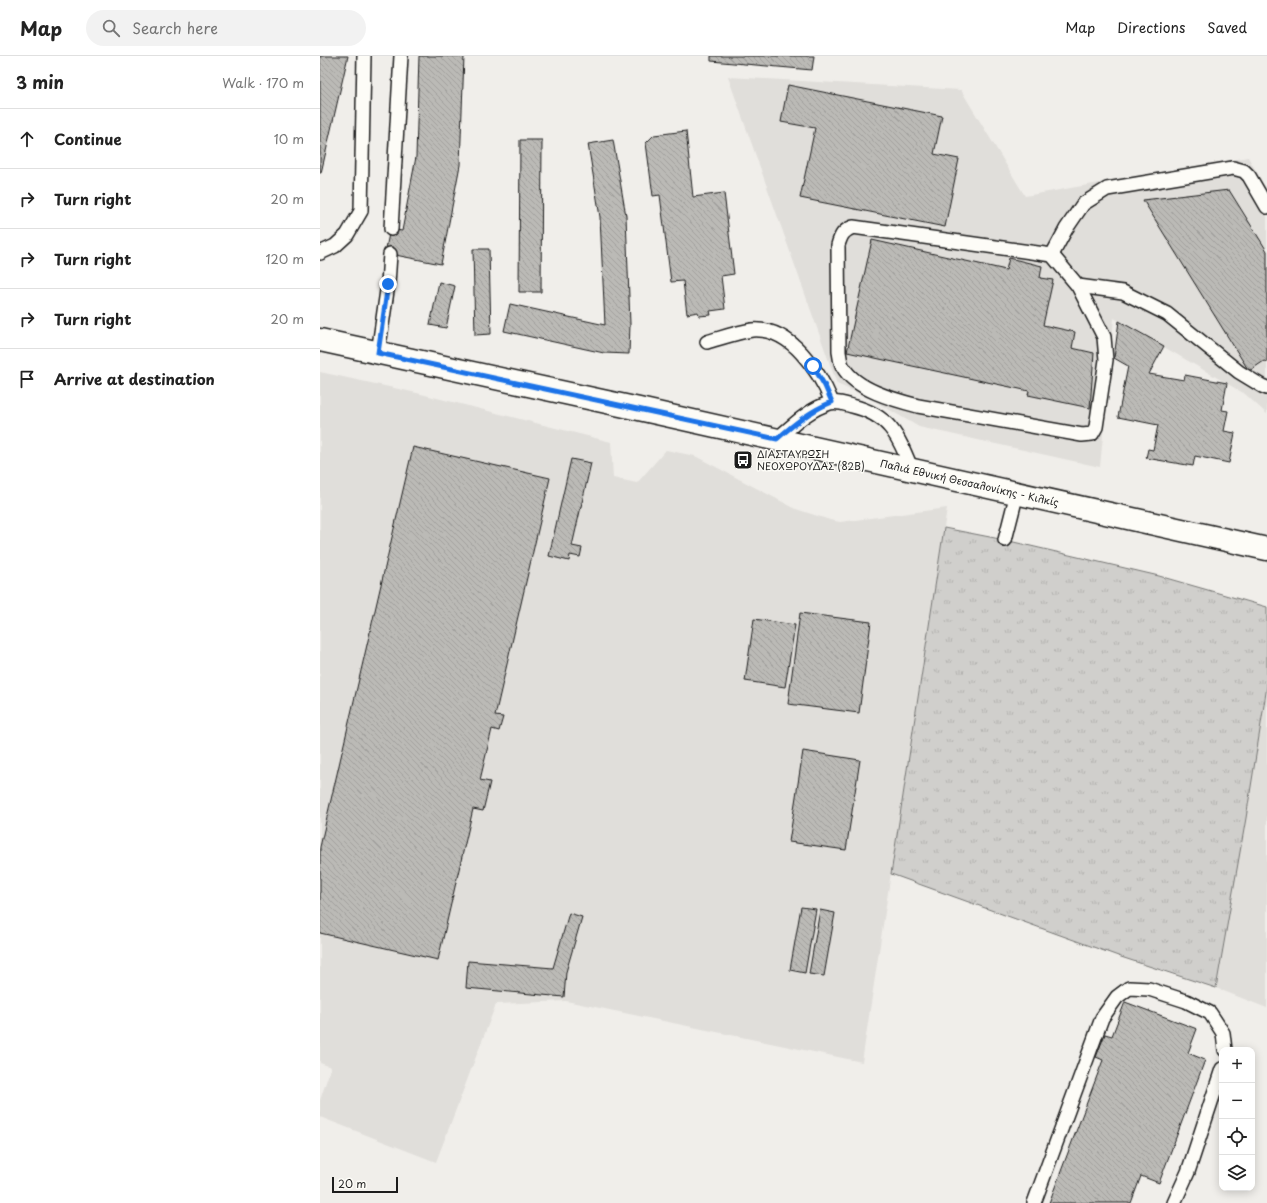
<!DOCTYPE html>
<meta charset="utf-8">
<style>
body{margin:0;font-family:"Playpen Sans",sans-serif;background:#f2f2f2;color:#222}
.controls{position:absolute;right:12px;bottom:12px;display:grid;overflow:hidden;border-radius:8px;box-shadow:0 2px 10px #0003}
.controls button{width:36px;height:36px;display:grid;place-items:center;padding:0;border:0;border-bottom:1px solid #e0e0e0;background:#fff;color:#222;font:20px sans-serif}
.scale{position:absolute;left:12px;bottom:10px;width:66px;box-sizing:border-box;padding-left:4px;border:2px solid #1c1c1c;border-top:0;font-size:11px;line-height:14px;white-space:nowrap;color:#1c1c1c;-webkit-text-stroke:3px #fdfcf7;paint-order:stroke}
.stop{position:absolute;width:12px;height:12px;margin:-9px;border:3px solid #1a73e8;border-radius:50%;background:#fff}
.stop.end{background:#1a73e8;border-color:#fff;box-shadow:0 1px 4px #0008}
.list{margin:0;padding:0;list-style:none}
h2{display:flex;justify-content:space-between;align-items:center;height:52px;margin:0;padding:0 16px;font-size:17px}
h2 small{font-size:13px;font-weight:400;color:#767676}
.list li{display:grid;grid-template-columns:26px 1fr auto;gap:12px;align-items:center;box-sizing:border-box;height:60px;padding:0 16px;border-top:1px solid #e0e0e0}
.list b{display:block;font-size:15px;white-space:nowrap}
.list em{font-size:13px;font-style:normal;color:#767676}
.icon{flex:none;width:22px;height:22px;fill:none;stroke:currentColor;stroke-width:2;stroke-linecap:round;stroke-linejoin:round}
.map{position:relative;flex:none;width:947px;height:1147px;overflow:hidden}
header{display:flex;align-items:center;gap:24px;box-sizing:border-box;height:56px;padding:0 20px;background:#fff;border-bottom:1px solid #e0e0e0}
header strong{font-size:19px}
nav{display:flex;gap:22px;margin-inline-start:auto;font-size:14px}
.search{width:280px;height:36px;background:#f2f2f2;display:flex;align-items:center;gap:10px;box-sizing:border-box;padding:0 14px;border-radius:22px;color:#767676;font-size:15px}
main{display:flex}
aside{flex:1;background:#fff}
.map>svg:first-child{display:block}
.built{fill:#e0deda}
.grass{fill:url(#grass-tufts);stroke:#767674}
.building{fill:url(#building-back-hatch);stroke:#1c1c1c}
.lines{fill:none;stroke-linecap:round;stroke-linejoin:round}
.lane-casing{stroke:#1c1c1c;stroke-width:16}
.secondary-casing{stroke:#1c1c1c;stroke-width:25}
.lane{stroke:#fdfcf7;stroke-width:13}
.secondary{stroke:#fdfcf7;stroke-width:22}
.route{stroke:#1a73e8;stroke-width:5}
.labels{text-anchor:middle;stroke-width:3;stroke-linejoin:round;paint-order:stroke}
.poi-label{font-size:10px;fill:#1c1c1c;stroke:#fdfcf7;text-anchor:start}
.street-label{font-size:10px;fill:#1c1c1c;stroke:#fdfcf7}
</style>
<header>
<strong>Map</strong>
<div class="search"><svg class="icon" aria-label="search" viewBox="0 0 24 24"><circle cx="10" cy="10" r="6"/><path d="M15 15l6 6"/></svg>Search here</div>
<nav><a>Map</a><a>Directions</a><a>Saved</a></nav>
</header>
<main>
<aside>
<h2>3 min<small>Walk · 170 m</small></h2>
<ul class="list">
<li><svg class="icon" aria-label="ahead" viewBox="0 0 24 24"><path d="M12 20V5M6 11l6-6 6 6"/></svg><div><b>Continue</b></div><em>10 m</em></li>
<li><svg class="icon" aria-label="right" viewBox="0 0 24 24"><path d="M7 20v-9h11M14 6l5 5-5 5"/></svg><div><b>Turn right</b></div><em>20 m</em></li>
<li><svg class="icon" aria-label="right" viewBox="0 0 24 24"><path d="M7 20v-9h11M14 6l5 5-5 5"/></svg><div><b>Turn right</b></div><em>120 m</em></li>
<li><svg class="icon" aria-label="right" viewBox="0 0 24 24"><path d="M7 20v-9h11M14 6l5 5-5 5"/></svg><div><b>Turn right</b></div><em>20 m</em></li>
<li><svg class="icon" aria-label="arrive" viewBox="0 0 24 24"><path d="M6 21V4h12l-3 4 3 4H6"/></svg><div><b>Arrive at destination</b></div></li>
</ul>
</aside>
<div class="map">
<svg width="947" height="1147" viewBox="0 0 947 1147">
<defs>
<pattern id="grass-tufts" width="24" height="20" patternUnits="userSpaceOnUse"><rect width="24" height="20" fill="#d0cfcc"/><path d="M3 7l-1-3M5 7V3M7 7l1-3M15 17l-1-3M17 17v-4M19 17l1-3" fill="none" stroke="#b2b1af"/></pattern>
<pattern id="building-back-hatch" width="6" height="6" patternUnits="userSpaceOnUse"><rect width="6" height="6" fill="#bbbab6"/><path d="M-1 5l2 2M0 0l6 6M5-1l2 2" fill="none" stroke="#a09f9c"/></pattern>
</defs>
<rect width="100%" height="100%" fill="#f0eeea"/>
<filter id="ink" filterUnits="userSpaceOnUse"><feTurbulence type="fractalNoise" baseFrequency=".025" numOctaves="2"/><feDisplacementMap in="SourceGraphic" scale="8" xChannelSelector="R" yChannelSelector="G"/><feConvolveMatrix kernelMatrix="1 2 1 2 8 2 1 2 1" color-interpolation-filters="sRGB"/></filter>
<g filter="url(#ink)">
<g class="built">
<polygon points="408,21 641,34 705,140 928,101 947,134 947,358 925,338 794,262 780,411 599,371 551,343 517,328"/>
<polygon points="0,316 97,337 291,386 293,422 317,427 346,394 375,400 476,453 510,464 520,466 627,452 542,1006 246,945 176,948 116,1106 0,1061 0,1044 11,1011 0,1007"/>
<polygon points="947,626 947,952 896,932"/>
</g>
<polygon class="grass" points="624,472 685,484 839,520 947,551 947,630 926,762 896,932 801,901 571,818"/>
<g class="building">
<polygon points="0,0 28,0 1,117 0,117"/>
<polygon points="99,0 144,0 140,109 121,208 65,197 70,173 82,175 96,101"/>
<polygon points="391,0 494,0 492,14 391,5"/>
<polygon points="468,29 622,60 614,98 639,103 625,171 480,142 495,72 461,66"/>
<polygon points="366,75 373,141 404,137 414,218 401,220 405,253 390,255 391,259 379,260 378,256 367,258 363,225 351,226 340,139 333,140 326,87 334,79"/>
<polygon points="200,84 222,84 221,236 199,236"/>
<polygon points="293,84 306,160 310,268 309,298 284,297 184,275 190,248 285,269 280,161 268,88"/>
<polygon points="909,134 947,195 947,306 944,305 929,315 823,144"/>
<polygon points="552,184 686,214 689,202 722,210 720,222 733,224 723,269 755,276 752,292 774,297 770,352 708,339 709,335 527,296"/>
<polygon points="153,193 169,193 171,278 155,279"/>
<polygon points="119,226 135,230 126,272 110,269"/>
<polygon points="799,265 844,290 829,318 864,324 865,319 907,327 902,354 908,355 904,375 915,377 909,407 875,400 873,410 826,402 828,393 833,394 838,369 798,361 808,310 794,302"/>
<polygon points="93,391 230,422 175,660 183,661 179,675 172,673 160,724 170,726 163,755 153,753 118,904 0,877 0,791"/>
<polygon points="251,403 271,407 252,490 262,492 260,501 250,499 249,505 229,500"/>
<polygon points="480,557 551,566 539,657 468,648"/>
<polygon points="434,563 475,569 465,631 425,625"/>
<polygon points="483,695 540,704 526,794 469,786"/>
<polygon points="481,851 496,853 485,917 470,914"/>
<polygon points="500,854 515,857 504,920 489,918"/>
<polygon points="249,857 262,861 246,916 244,941 146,932 148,905 233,912"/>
<polygon points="805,946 877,973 868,997 885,1004 839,1127 821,1120 811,1147 729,1147 783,1004 776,1001 785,978 792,980"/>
</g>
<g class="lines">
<defs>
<g id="lane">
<path d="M533,171L732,199L758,230L784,281L786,304L776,371L772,378L762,379L598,350C575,344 536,334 523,311C520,307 520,300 519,296L518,189C521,179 523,175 533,171Z"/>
<polyline points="71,173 81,0"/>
<polyline points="0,197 15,190 27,179 41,155 44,0"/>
<polyline points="732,199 746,173 763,148 787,133 913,112 924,115 929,120 947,151"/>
<polyline points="758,230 803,236 847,258 919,316 942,330 947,332"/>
<path d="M387,286C401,282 418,276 432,274C471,271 499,315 512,346"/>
<polyline points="58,297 68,228 70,198"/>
<path d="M457,383C473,369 489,353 510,347C517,345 525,348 532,350C570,359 578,380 592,414"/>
<polyline points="685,484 697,437"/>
<polyline points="714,1147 782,962 797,941 809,932 829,933 866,945 890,957 903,977 905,994"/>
<polyline points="854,1147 868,1116 902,1013"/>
</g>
<g id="secondary">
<path id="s1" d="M0,284L319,353L947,493"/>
</g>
</defs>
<use href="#lane" class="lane-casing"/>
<use href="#secondary" class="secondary-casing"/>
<use href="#lane" class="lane"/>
<use href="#secondary" class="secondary"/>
</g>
</g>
<g class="lines" filter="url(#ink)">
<path class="route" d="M68,228L58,297L457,383C474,368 490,355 512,346L505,330L493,310"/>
</g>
<defs>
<symbol id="bus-square" viewBox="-11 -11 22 22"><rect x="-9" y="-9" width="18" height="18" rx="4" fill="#1c1c1c" stroke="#fdfcf7"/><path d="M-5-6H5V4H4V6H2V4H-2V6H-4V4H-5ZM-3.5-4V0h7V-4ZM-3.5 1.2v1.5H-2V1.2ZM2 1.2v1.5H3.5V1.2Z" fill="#fff"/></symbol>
</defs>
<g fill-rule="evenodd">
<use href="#bus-square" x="412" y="393" width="22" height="22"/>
</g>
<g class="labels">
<g class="poi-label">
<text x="437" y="402">ΔΙΑΣΤΑΥΡΩΣΗ<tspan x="437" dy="12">ΝΕΟΧΩΡΟΥΔΑΣ (82Β)</tspan></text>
</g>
<g class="street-label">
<text dy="4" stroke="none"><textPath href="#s1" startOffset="665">Παλιά Εθνική Θεσσαλονίκης - Κιλκίς</textPath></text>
</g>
</g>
</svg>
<div class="controls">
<button>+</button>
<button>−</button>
<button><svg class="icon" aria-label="locate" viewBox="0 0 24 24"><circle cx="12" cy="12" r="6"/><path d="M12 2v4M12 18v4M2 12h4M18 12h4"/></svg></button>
<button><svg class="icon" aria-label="layers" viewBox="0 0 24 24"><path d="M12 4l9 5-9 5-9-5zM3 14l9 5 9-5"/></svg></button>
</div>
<div class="scale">20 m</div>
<div class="stop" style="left:493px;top:310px"></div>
<div class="stop end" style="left:68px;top:228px"></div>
</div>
</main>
